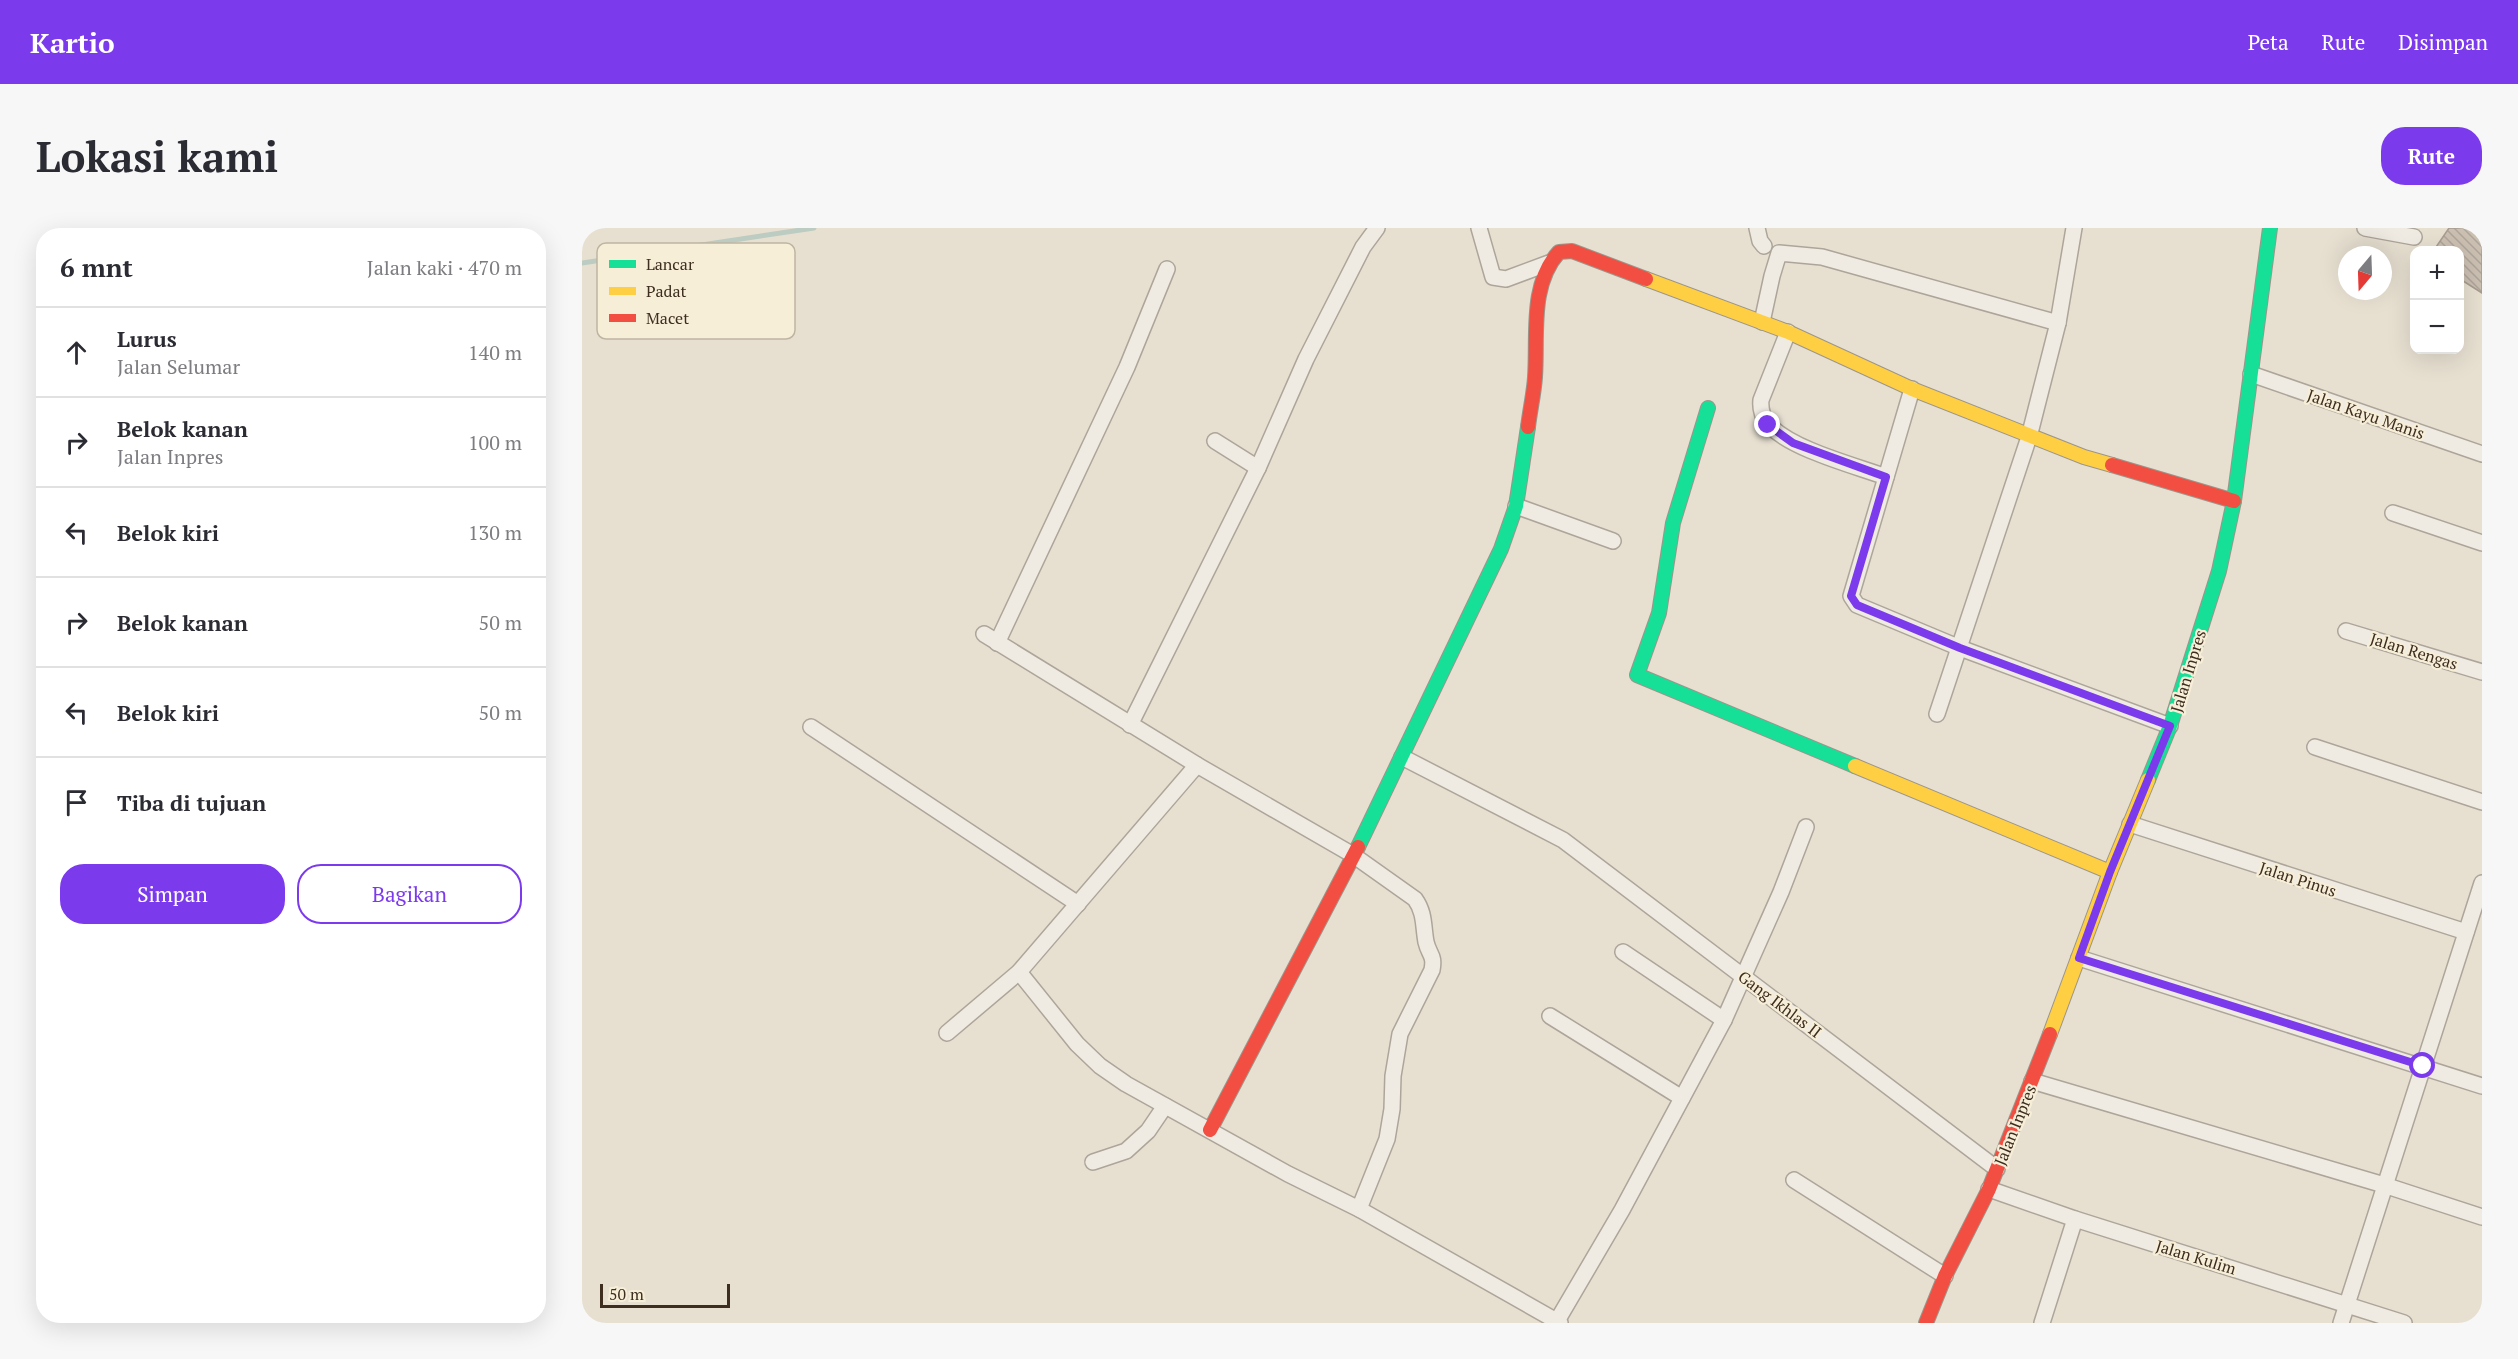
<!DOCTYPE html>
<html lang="id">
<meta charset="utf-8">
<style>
body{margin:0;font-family:"PT Serif",serif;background:#f7f7f7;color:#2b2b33}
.controls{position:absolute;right:18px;top:18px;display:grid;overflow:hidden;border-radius:12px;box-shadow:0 6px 24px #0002}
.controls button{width:54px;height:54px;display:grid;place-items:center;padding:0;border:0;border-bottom:2px solid #e1e1e2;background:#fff;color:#2b2b33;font:30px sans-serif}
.compass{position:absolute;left:1756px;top:18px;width:54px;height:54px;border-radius:50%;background:#fff;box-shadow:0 6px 24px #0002;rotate:199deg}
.scale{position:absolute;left:18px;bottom:15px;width:130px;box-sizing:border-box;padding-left:6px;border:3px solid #3d2e20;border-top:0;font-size:16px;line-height:21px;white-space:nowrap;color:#3d2e20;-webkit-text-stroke:4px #f7eed8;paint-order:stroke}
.stop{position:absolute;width:18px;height:18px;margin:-14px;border:4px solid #7c3aed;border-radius:50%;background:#fff}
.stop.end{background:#7c3aed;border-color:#fff;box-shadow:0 2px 6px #0008}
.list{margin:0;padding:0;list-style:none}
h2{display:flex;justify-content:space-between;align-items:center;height:78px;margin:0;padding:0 24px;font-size:26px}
h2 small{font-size:20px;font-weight:400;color:#7c7c81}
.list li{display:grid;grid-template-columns:39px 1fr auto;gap:18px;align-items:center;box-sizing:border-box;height:90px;padding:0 24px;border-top:2px solid #e1e1e2}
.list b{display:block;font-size:22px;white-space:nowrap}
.list p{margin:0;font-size:20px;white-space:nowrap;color:#7c7c81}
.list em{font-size:20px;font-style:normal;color:#7c7c81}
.actions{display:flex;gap:12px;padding:18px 24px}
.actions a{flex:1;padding:14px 0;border:2px solid #7c3aed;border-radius:24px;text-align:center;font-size:21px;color:#7c3aed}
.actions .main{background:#7c3aed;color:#fff}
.icon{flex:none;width:33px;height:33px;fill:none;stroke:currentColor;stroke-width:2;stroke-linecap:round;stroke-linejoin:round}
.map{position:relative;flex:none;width:1900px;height:1095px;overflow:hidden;border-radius:24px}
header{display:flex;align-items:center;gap:36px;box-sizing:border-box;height:84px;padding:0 30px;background:#7c3aed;color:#fff}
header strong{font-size:28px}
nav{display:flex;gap:33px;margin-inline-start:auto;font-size:21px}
.intro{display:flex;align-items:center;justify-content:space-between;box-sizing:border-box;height:144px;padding:0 36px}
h1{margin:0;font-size:42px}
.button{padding:15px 27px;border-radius:24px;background:#7c3aed;color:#fff;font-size:21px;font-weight:700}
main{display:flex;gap:36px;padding:0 36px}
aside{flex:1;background:#fff;border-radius:24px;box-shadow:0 6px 24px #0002}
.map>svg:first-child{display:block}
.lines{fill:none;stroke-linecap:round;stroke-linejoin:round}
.stream{stroke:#bcccc2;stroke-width:5}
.building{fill:url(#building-back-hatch);stroke:#a89c90;stroke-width:1.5}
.street-casing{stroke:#ada599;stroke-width:18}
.fast-casing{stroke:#9c958a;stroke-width:16}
.slow-casing{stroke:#9c958a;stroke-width:16}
.jam-casing{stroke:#9c958a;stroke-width:16}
.street{stroke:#efebe3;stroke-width:15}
.fast{stroke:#16e098;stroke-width:14}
.slow{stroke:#ffcf43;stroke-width:14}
.jam{stroke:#f24e42;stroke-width:14}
.route{stroke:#7c3aed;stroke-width:8}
.labels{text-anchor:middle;stroke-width:4.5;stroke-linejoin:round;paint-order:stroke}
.street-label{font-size:16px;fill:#3d2e20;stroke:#f7eed8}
.key{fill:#f7eed8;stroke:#bfb4a1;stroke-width:1.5}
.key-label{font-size:16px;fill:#3d2e20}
</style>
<header>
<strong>Kartio</strong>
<nav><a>Peta</a><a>Rute</a><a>Disimpan</a></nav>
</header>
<div class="intro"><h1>Lokasi kami</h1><a class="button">Rute</a></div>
<main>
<aside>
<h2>6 mnt<small>Jalan kaki · 470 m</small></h2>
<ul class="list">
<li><svg class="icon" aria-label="ahead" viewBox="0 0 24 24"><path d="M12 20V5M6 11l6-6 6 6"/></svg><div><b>Lurus</b><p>Jalan Selumar</p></div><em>140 m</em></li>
<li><svg class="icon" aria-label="right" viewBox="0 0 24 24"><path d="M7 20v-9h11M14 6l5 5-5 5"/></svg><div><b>Belok kanan</b><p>Jalan Inpres</p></div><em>100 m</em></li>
<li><svg class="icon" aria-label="left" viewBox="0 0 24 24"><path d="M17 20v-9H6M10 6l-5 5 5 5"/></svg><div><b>Belok kiri</b></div><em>130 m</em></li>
<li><svg class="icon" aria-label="right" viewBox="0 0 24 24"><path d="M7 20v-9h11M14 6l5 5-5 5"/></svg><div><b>Belok kanan</b></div><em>50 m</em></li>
<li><svg class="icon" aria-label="left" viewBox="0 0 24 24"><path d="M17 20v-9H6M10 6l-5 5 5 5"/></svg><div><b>Belok kiri</b></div><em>50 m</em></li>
<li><svg class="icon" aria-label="arrive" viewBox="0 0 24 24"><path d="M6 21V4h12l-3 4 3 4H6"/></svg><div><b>Tiba di tujuan</b></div></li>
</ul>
<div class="actions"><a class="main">Simpan</a><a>Bagikan</a></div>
</aside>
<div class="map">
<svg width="1900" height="1095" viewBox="0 0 1900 1095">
<defs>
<pattern id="building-back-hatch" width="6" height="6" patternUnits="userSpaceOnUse" patternTransform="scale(1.5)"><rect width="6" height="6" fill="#cbbfb2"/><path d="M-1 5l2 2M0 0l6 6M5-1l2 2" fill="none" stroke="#afa499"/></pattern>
</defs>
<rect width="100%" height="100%" fill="#e7e0d1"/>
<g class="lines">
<polyline class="stream" points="0,35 232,0"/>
</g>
<polygon class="building" points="1867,0 1900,0 1900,65 1878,51 1878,22 1852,22"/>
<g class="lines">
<defs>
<g id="street">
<polyline points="897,0 911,49 924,51 967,35"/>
<polyline points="1175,0 1178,13 1182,18"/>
<polyline points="1783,0 1832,9"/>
<polyline points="1180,94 1190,48 1197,25 1240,29 1476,95"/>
<path d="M1206,104L1179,172C1178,181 1181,192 1188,198C1212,222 1271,237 1304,249"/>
<polyline points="1669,146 1900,226"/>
<polyline points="1330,161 1269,368 1275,377 1378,420 1588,498"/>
<polyline points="633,213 676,240"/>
<polyline points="934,278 1031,313"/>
<polyline points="1811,285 1900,315"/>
<polyline points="1764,403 1900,444"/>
<path d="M402,406L615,537L771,627L833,671C843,685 841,698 844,714C847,727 853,727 850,742L818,806L811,848L810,881L805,911L777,981"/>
<polyline points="415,415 545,139 585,41"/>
<polyline points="1355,486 1447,209 1476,95 1492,0"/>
<polyline points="548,497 676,240 724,131 781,19 795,0"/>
<polyline points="229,499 496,676"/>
<polyline points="1733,519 1900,574"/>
<polyline points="820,529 981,612 1415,941"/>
<polyline points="1548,596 1884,704"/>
<polyline points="1041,724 1142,792"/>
<polyline points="1497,730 1900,858"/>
<polyline points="437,744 495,816 518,838 544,856 706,946 777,981 978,1095"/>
<polyline points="968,788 1100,870"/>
<polyline points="365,805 437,744 615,537"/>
<polyline points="1450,853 1802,957 1900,989"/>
<polyline points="511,934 544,923 566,903 583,878"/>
<polyline points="1212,952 1363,1048"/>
<polyline points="1407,961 1493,991 1822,1095"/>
<polyline points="975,1093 1040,982 1142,792 1199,664 1224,599"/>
<polyline points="1460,1095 1493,991"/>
<polyline points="1759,1095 1900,655"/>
</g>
<g id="fast">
<polyline points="1126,180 1091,295 1077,385 1055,447 1273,538"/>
<polyline points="1566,552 1588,498 1637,343 1652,273 1688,0"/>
<polyline points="776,619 919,321 934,278 946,199"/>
</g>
<g id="slow">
<polyline points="1064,51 1206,104 1330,161 1502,229 1530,237"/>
<polyline points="1273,538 1528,644"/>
<polyline points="1468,806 1528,644 1566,552"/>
</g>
<g id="jam">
<path d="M946,199C948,182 952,165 953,149C956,108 947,57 977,24L990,23L1064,51"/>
<polyline points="1530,237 1652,273"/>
<polyline points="628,902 776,619"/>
<polyline points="1344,1095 1363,1048 1407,961 1468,806"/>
</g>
</defs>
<use href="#street" class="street-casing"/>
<use href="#fast" class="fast-casing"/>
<use href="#slow" class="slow-casing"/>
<use href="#jam" class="jam-casing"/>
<use href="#street" class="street"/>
<use href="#fast" class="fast"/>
<use href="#slow" class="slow"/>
<use href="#jam" class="jam"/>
</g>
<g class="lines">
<polyline class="route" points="1186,197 1211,215 1304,249 1269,368 1275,377 1378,420 1588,498 1528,644 1497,730 1841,838"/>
</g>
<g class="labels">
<g class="street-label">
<text transform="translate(1784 186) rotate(19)" y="6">Jalan Kayu Manis</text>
<text transform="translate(1832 423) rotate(17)" y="6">Jalan Rengas</text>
<text transform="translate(1606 443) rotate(-73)" y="6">Jalan Inpres</text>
<text transform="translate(1716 651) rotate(18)" y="6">Jalan Pinus</text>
<text transform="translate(1198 776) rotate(37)" y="6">Gang Ikhlas II</text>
<text transform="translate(1433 897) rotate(-68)" y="6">Jalan Inpres</text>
<text transform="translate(1614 1029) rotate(17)" y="6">Jalan Kulim</text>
</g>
</g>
<rect x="15" y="15" width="198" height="96" rx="9" class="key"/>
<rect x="27" y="32" width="27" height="8" fill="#16e098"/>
<rect x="27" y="59" width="27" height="8" fill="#ffcf43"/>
<rect x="27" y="86" width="27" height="8" fill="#f24e42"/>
<g class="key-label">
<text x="64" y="42">Lancar</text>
<text x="64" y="69">Padat</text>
<text x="64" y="96">Macet</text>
</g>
</svg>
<div class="controls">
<button>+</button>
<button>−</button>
</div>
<svg class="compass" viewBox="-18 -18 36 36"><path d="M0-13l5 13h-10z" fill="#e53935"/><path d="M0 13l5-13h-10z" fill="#7c7c81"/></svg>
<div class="scale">50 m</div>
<div class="stop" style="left:1841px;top:838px"></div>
<div class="stop end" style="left:1186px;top:197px"></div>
</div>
</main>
